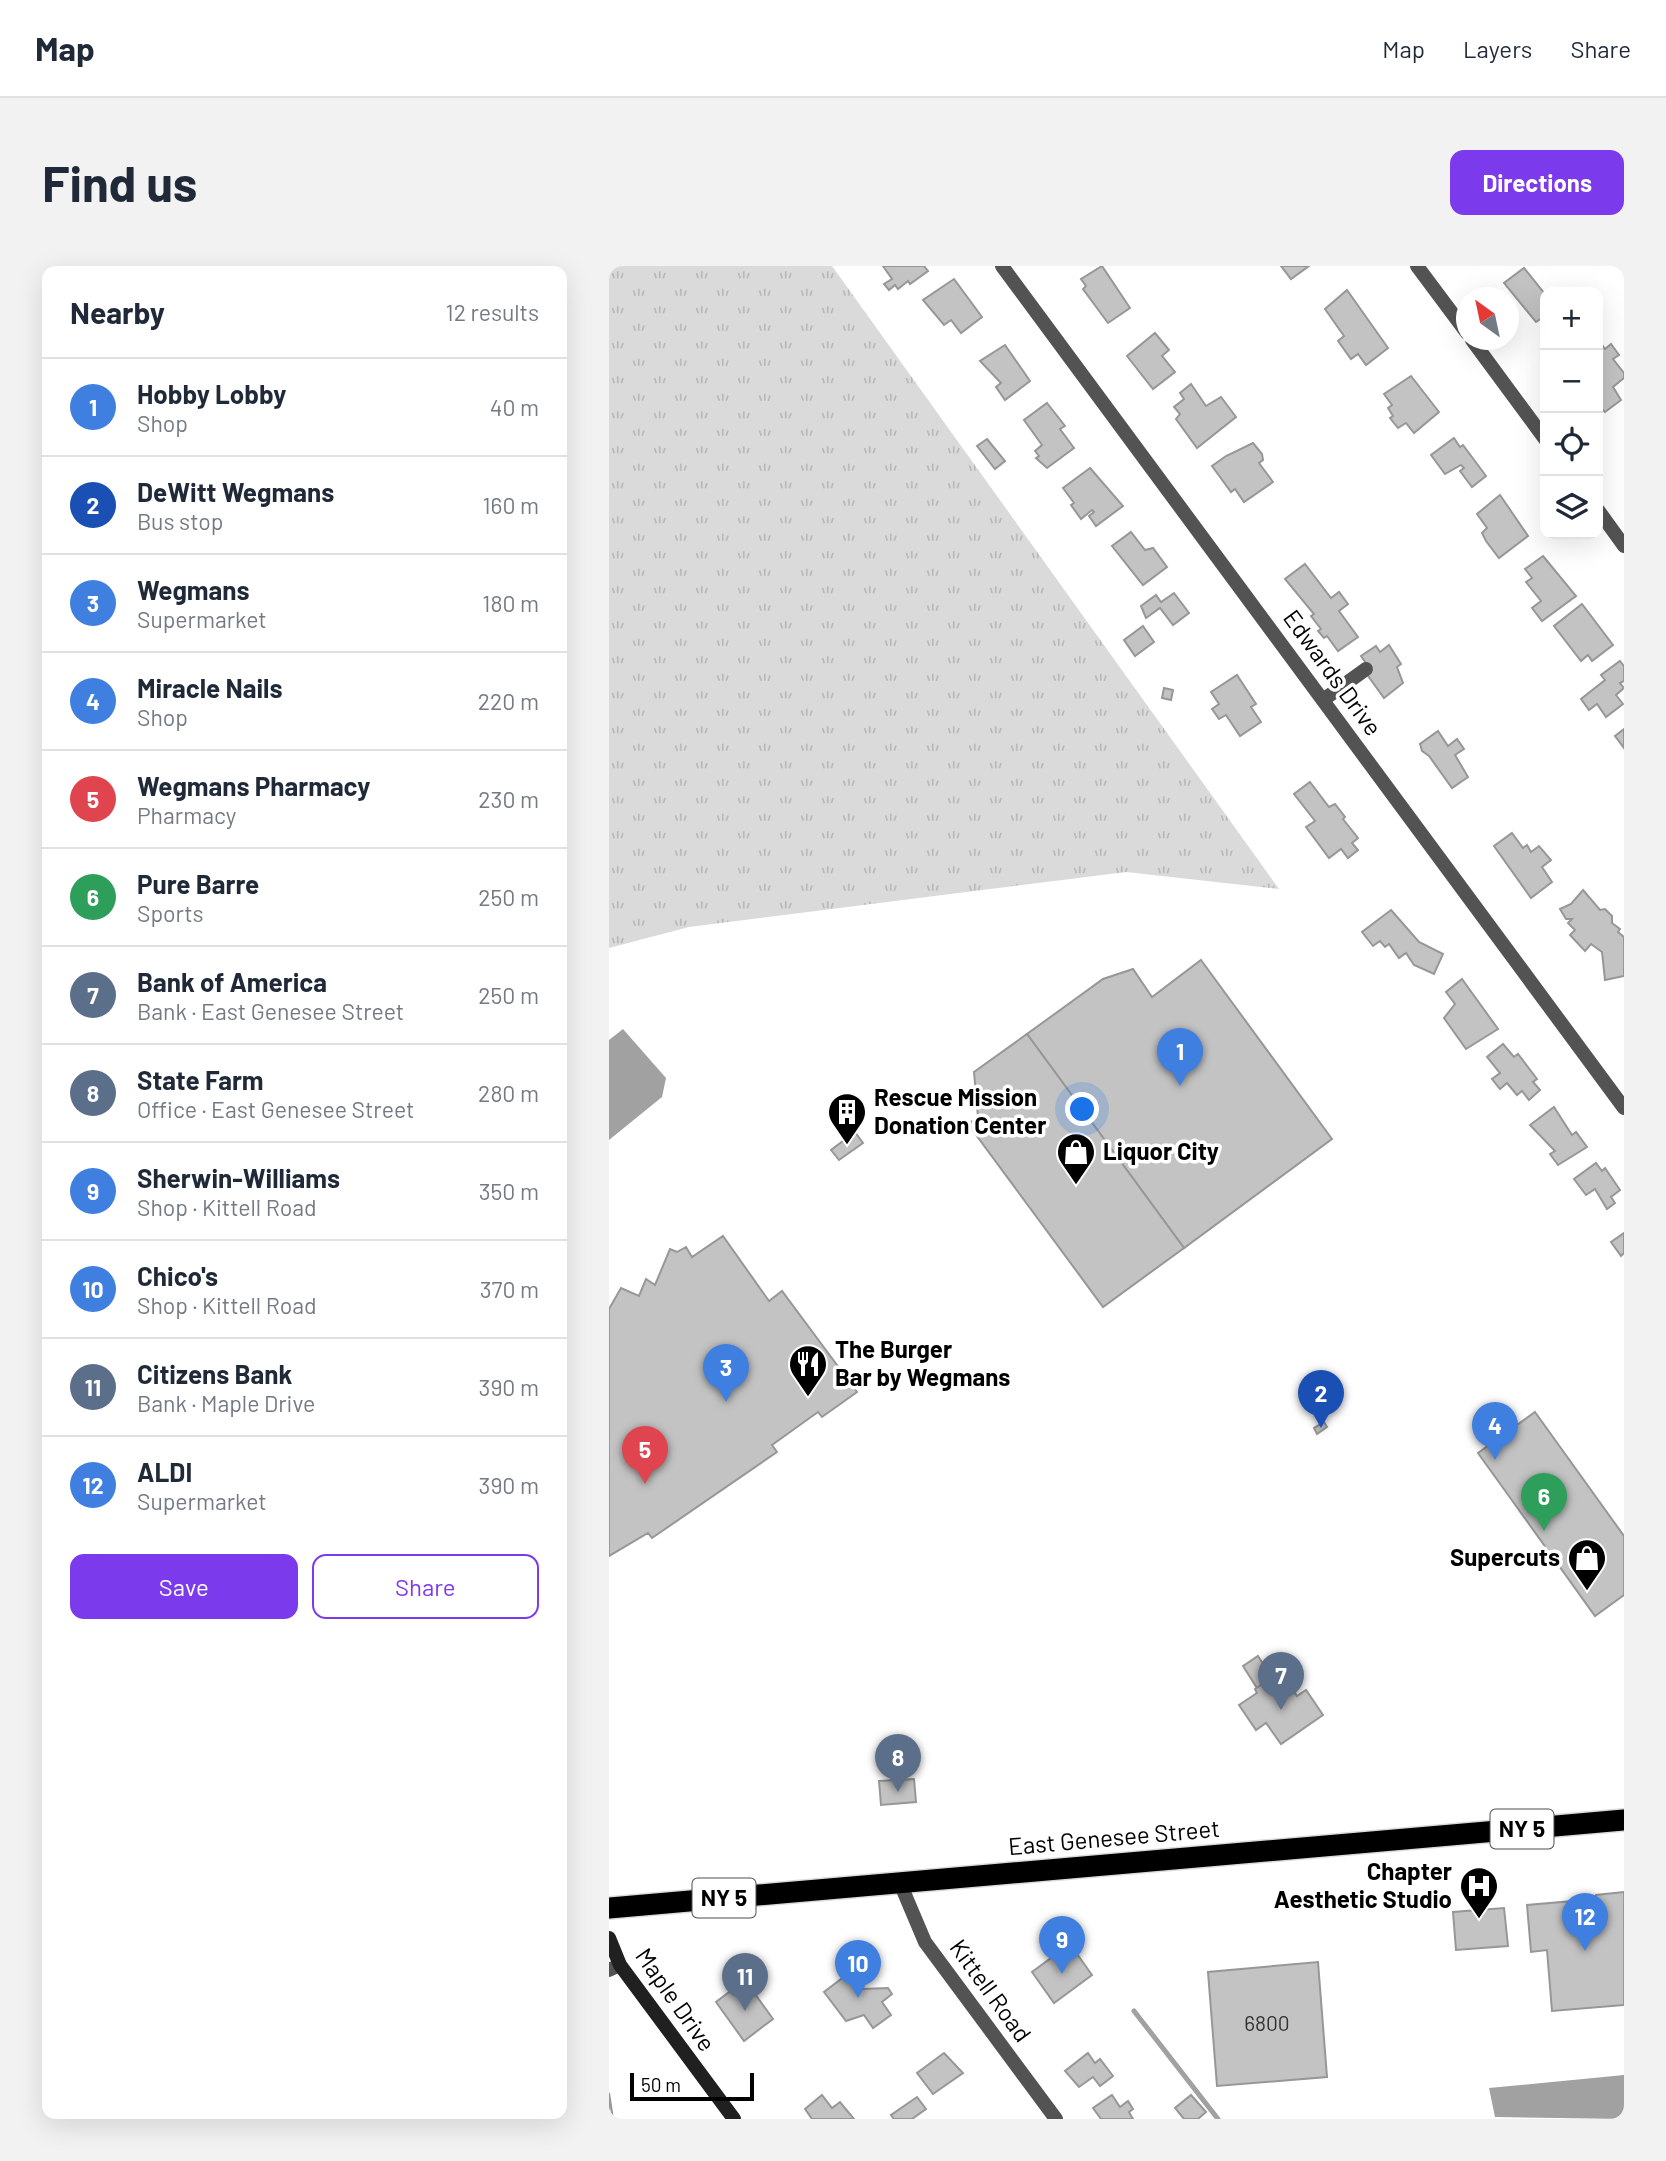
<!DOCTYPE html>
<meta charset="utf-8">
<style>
body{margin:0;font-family:Barlow,sans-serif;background:#f2f2f3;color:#1f2937}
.controls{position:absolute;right:21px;top:21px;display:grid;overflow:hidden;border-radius:14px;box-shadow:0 7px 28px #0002}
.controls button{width:63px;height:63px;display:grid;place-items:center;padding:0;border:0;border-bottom:2px solid #e0e1e3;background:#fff;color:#1f2937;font:35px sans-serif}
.compass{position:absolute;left:847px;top:21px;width:63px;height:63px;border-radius:50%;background:#fff;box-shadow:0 7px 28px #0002;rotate:327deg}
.scale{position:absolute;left:21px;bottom:18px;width:124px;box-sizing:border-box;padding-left:7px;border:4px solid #000;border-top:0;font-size:19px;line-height:24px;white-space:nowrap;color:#000;-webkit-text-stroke:5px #fff;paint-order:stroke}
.you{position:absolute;left:474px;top:844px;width:24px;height:24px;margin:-18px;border:5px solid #fff;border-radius:50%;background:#1a73e8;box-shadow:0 0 0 10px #1a73e833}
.badge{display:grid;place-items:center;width:46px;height:46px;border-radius:50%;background:#7c3aed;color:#fff;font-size:23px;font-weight:700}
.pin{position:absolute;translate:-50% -58px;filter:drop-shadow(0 2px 4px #0008)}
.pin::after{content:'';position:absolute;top:37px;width:24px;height:21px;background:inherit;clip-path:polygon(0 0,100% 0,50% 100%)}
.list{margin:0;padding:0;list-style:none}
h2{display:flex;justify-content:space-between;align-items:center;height:91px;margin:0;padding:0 28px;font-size:30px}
h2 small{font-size:23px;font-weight:400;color:#747a83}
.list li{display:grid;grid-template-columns:46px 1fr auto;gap:21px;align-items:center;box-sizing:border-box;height:98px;padding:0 28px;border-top:2px solid #e0e1e3}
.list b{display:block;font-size:26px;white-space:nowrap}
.list p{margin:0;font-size:23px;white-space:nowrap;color:#747a83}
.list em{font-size:23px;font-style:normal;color:#747a83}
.actions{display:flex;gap:14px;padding:21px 28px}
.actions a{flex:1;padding:16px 0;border:2px solid #7c3aed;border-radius:14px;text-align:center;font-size:24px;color:#7c3aed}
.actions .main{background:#7c3aed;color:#fff}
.icon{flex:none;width:38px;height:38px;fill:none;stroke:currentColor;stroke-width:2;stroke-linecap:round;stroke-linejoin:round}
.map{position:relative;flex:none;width:1015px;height:1853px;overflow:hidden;border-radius:14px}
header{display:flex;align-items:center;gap:42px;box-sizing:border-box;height:98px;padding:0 35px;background:#fff;border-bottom:2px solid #e0e1e3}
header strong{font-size:33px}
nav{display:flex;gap:38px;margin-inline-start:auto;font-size:24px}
.intro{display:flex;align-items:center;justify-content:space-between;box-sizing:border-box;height:168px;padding:0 42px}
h1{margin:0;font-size:49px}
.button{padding:18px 32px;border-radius:14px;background:#7c3aed;color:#fff;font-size:24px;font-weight:700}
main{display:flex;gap:42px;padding:0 42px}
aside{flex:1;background:#fff;border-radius:14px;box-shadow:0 7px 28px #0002}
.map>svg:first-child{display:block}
.park{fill:url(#park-tufts)}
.water{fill:#a1a1a1}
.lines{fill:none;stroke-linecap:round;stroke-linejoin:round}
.stream{stroke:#a1a1a1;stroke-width:5}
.building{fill:#c3c3c3;stroke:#979797;stroke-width:2}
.highway-casing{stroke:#dbdbdb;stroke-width:24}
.street{stroke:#535353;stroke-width:14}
.secondary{stroke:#202020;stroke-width:14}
.highway{stroke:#000;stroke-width:21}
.labels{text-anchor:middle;stroke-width:7;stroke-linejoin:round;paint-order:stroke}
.number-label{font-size:21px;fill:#313131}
.shield{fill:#fff;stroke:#4c4c4c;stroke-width:2}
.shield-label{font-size:23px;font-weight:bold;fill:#000}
.street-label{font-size:24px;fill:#000;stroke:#fff}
.poi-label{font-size:24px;font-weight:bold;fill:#000;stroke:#fff;text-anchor:start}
</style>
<header>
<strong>Map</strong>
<nav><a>Map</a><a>Layers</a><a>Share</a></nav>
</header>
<div class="intro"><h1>Find us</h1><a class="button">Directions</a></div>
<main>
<aside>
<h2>Nearby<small>12 results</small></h2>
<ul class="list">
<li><span class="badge" style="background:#3f7fe0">1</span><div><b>Hobby Lobby</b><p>Shop</p></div><em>40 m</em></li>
<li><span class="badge" style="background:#1a4fb4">2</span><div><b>DeWitt Wegmans</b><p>Bus stop</p></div><em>160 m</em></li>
<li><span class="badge" style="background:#3f7fe0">3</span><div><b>Wegmans</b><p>Supermarket</p></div><em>180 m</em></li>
<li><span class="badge" style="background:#3f7fe0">4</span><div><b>Miracle Nails</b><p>Shop</p></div><em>220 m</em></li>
<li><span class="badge" style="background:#e0444e">5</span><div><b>Wegmans Pharmacy</b><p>Pharmacy</p></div><em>230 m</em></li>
<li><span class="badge" style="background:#2e9e5b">6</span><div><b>Pure Barre</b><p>Sports</p></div><em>250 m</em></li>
<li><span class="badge" style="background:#5c6f8a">7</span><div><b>Bank of America</b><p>Bank · East Genesee Street</p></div><em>250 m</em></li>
<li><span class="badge" style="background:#5c6f8a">8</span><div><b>State Farm</b><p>Office · East Genesee Street</p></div><em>280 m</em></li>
<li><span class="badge" style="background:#3f7fe0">9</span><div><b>Sherwin-Williams</b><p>Shop · Kittell Road</p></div><em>350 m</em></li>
<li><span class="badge" style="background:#3f7fe0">10</span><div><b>Chico's</b><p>Shop · Kittell Road</p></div><em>370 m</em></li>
<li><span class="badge" style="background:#5c6f8a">11</span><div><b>Citizens Bank</b><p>Bank · Maple Drive</p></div><em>390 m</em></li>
<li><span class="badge" style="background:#3f7fe0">12</span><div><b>ALDI</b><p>Supermarket</p></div><em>390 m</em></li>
</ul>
<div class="actions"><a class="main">Save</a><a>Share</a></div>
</aside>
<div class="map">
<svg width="1015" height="1853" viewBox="0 0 1015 1853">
<defs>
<pattern id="park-tufts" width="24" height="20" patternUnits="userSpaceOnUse" patternTransform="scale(1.75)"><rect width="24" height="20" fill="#dadada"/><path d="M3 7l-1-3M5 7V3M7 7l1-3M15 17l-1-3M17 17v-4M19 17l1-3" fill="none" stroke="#b9b9b9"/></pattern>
</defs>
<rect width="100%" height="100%" fill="#fff"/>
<polygon class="park" points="0,0 223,0 670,623 517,606 80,661 0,682"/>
<g class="water">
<polygon points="14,763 57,812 53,831 0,874 0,774"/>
<polygon points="1015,1809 1015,1853 886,1851 880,1822"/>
</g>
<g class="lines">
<polyline class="stream" points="525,1745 609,1853"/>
</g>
<g class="building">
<polygon points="274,0 315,0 319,5 301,18 299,15 289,23 286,19 280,24 275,18 283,13"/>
<polygon points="493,0 521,42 499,57 474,23 477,20 472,13"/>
<polygon points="672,0 700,0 682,13"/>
<polygon points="915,2 936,28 936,50 927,56 895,17"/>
<polygon points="345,13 373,51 352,67 342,54 335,59 314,34"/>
<polygon points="738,24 779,82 757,99 749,88 742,93 729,75 735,70 716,43"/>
<polygon points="546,67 560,84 553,90 566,106 544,123 518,90"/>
<polygon points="989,73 996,83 1002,78 1010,89 1004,93 1015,107 1015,112 1004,121 1012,134 996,146 989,139"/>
<polygon points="396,79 421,115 396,134 387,121 392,117 371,95"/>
<polygon points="802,110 830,146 805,167 797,157 789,162 781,152 784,150 779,142 783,139 775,128"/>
<polygon points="582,118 597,140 612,131 627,151 588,182 567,153 571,148 565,141 575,133 571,127"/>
<polygon points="438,137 456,160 451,163 465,182 438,202 427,192 430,190 426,185 433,179 415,154"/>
<polygon points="845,172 851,181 854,179 877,210 863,221 851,205 855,202 852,199 836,208 822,189"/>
<polygon points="378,173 396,195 386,203 368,180"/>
<polygon points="644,177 653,188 654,194 650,197 664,216 635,236 626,223 622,226 603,200 617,190"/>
<polygon points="481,202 514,240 487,260 480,250 485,246 483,244 472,253 462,239 465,237 454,222"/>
<polygon points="891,229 919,270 890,292 877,275 873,267 878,262 868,248"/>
<polygon points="522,266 536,284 544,282 558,301 534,319 503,280"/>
<polygon points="934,290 967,330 933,355 923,342 932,335 917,316 923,312 916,303"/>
<polygon points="696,298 722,332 730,326 739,338 730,345 749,371 729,385 718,370 715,372 709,365 712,363 702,350 705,348 676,313"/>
<polygon points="565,327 580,347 564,359 551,342 537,352 532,340 547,329 552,336"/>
<polygon points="973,338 1004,379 983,395 979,389 972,395 945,360"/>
<polygon points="534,360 545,376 526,390 515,374"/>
<polygon points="780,379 792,398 788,401 794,417 775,432 757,407 761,403 752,390 767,380 771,386"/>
<polygon points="1011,395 1015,400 1015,415 1011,417 1015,422 1007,429 1014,438 997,451 988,438 980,444 972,433 996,414 992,409"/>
<polygon points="628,409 647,438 642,441 652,456 631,470 617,449 610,453 603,443 610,438 602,426"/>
<polygon points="555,422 564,424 562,434 553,432"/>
<polygon points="1015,463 1015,482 1006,470"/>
<polygon points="829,465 839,480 848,473 855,483 846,489 859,511 843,522 820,490 813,485 811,478"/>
<polygon points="701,516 720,541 726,538 736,551 734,553 749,572 743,577 749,584 739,592 732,583 720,592 697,561 706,555 685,528"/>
<polygon points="903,567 914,582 918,579 922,586 930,580 942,594 933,601 943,616 922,632 885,580"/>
<polygon points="974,624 991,644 996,643 1003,650 1003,657 1011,663 1009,666 1015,671 1015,710 996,714 993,686 982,678 976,685 961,669 966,664 959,657 963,653 957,653 951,643 962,638"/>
<polygon points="782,644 810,676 834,688 825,708 805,699 797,687 790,692 780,678 776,681 771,675 764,680 753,666"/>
<polygon points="592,694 723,873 575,982 418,768 494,713 524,703 543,731"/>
<polygon points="853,713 889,763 857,783 835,752 846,738 837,726"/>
<polygon points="418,768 575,982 494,1041 359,858 369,851 365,806"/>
<polygon points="894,778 905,791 909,788 928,813 924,816 931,824 920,834 913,825 908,829 898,817 891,823 883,813 891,807 878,791"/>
<polygon points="945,841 963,869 967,866 978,881 949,899 941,888 946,885 921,859"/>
<polygon points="246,866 254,877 230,894 222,884"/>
<polygon points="987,897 993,905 996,902 1011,924 1002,931 1006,937 998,943 986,923 977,929 965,913"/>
<polygon points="1015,967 1015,987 1012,990 1002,976"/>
<polygon points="114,970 160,1035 173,1025 248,1126 213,1151 209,1146 163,1179 168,1186 43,1272 39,1267 0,1290 0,1043 12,1022 30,1030 37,1013 46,1019 61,983 68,986 77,981 83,991"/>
<polygon points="926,1146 1015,1270 1015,1329 986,1350 869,1187"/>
<polygon points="715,1156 718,1161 708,1168 705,1162"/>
<polygon points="649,1390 663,1411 648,1422 634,1400"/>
<polygon points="672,1406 688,1430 697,1424 714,1449 672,1478 657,1457 647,1464 630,1439 648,1427 646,1423"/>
<polygon points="305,1513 307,1536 272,1539 270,1515"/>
<polygon points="1015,1626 1015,1739 943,1745 938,1684 922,1686 918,1639 987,1633 987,1629"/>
<polygon points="895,1642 899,1680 847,1684 844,1646"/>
<polygon points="461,1678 483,1709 445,1737 423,1706"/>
<polygon points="709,1696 718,1811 608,1820 599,1706"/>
<polygon points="240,1707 252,1723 279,1722 283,1728 273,1736 282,1749 264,1762 255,1749 237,1755 215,1726"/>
<polygon points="136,1714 164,1753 135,1775 107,1736"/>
<polygon points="335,1787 354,1807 324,1828 308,1807"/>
<polygon points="479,1787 486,1797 491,1793 504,1810 491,1820 484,1811 470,1821 456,1805"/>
<polygon points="0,1827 4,1853 0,1853"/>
<polygon points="213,1829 223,1842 231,1836 245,1853 203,1853 196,1843"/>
<polygon points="503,1829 511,1841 519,1835 524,1843 520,1846 524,1853 492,1853 484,1842"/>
<polygon points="582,1829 597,1846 589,1853 575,1853 566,1842"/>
<polygon points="308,1831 317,1843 303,1853 285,1853 282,1849"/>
</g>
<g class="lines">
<defs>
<polyline id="highway" points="0,1642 1015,1554"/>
</defs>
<use href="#highway" class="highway-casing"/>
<g class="street">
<polyline points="393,0 1015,842"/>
<polyline points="808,0 858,67"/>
<polyline points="863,74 936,173"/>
<polyline points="989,244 1015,280"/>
<polyline points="714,434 757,403"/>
<polyline points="291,1617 316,1676 447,1853"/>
<polyline points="0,1704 11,1699"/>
</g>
<polyline class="secondary" points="0,1672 11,1699 125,1853"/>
<use href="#highway" class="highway"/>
</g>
<defs>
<symbol id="building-pin" viewBox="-11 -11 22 30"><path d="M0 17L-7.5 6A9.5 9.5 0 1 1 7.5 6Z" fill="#000" stroke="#fff"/><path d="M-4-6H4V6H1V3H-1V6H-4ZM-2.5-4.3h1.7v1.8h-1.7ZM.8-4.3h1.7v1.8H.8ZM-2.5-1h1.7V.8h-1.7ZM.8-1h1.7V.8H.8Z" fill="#fff"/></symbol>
<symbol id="shop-pin" viewBox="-11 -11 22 30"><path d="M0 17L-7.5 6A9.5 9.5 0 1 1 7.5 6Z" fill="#000" stroke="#fff"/><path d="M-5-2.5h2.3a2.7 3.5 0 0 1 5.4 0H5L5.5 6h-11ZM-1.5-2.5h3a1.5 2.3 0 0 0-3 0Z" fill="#fff"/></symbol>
<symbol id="restaurant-pin" viewBox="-11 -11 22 30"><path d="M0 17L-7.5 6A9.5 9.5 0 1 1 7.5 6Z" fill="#000" stroke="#fff"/><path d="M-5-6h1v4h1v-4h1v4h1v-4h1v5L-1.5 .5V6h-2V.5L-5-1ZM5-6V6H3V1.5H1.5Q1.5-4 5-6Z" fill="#fff"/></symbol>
<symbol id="hospital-pin" viewBox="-11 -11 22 30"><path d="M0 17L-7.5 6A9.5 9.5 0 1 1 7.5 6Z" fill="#000" stroke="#fff"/><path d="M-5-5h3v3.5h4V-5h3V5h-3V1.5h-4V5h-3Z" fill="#fff"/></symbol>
</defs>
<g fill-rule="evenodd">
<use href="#building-pin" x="216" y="824" width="44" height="60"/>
<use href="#shop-pin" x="445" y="864" width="44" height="60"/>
<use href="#restaurant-pin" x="177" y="1076" width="44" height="60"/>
<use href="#shop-pin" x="956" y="1270" width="44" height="60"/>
<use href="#hospital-pin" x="848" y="1598" width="44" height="60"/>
</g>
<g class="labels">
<g class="number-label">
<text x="658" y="1765">6800</text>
</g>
<g class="shield">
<rect x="881.5" y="1543.5" width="63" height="39" rx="5"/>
<rect x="83.5" y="1612.5" width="63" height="39" rx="5"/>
</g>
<g class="shield-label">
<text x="913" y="1571">NY 5</text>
<text x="115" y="1640">NY 5</text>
</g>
<g class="street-label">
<text transform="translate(723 407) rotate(54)" y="8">Edwards Drive</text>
<text transform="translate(505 1572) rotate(-5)" y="8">East Genesee Street</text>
<text transform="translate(381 1725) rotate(54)" y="8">Kittell Road</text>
<text transform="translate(66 1734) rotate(55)" y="8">Maple Drive</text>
</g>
<g class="poi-label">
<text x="265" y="840">Rescue Mission<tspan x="265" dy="28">Donation Center</tspan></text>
<text x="494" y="894">Liquor City</text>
<text x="226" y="1092">The Burger<tspan x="226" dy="28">Bar by Wegmans</tspan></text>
<text x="951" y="1300" text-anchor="end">Supercuts</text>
<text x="843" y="1614" text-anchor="end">Chapter<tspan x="843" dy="28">Aesthetic Studio</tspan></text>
</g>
</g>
</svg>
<div class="controls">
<button>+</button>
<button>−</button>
<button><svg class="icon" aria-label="locate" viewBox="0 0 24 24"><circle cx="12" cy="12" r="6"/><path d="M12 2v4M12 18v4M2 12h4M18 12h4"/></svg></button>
<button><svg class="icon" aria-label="layers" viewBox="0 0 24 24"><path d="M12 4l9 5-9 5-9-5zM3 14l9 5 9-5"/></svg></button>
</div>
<svg class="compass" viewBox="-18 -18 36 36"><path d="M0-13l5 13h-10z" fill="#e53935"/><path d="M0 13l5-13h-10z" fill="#747a83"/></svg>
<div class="scale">50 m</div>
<div class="you"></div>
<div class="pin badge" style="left:571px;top:820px;background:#3f7fe0">1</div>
<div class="pin badge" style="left:712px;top:1162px;background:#1a4fb4">2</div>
<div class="pin badge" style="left:117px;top:1136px;background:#3f7fe0">3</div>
<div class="pin badge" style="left:886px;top:1194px;background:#3f7fe0">4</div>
<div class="pin badge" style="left:36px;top:1218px;background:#e0444e">5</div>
<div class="pin badge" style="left:935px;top:1265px;background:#2e9e5b">6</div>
<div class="pin badge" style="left:672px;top:1444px;background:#5c6f8a">7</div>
<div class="pin badge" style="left:289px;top:1526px;background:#5c6f8a">8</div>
<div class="pin badge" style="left:453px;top:1708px;background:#3f7fe0">9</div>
<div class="pin badge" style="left:249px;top:1732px;background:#3f7fe0">10</div>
<div class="pin badge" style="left:136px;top:1745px;background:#5c6f8a">11</div>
<div class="pin badge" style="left:976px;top:1685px;background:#3f7fe0">12</div>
</div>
</main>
